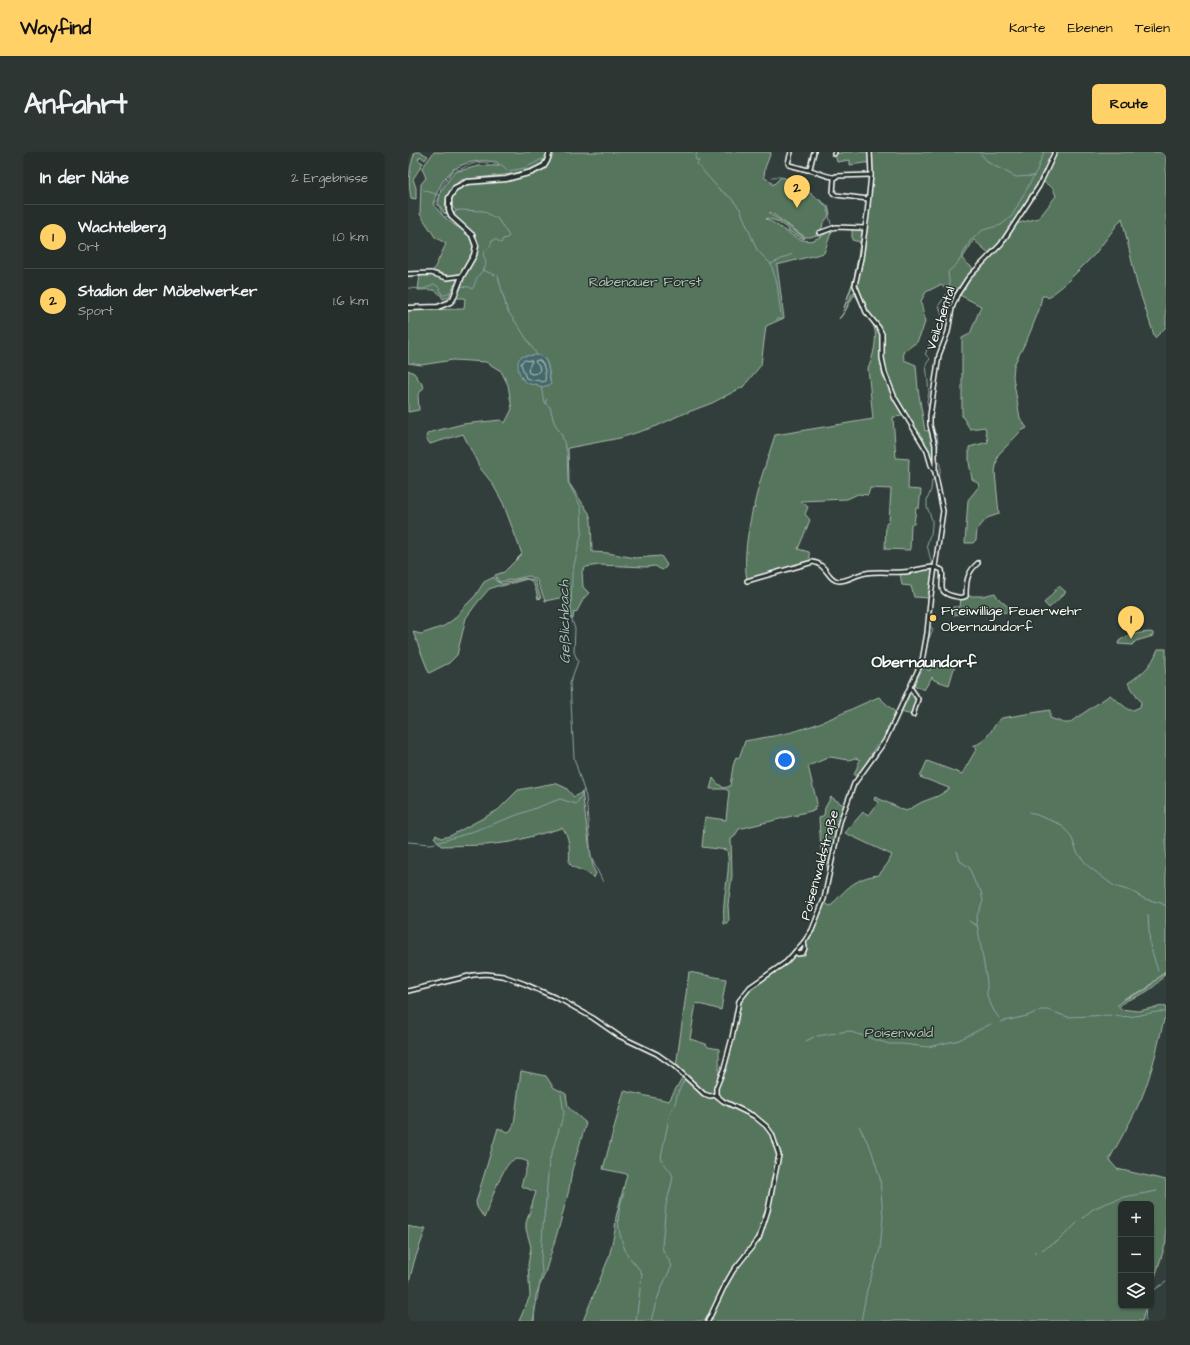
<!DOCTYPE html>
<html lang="de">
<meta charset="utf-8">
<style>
body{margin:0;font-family:"Architects Daughter",sans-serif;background:#2e3634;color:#f1f3f6}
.controls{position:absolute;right:12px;bottom:12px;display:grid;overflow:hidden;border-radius:6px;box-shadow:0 1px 3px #0004}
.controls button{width:36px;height:36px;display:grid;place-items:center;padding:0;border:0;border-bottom:1px solid #424a48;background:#262e2c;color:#f1f3f6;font:20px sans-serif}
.you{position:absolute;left:377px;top:608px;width:14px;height:14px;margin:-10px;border:3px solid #fff;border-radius:50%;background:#1a73e8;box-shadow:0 0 0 6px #1a73e833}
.badge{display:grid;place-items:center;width:26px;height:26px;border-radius:50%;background:#ffd166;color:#111;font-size:13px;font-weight:700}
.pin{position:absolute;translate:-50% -33px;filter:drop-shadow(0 1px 2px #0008)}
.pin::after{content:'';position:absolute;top:21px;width:14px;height:12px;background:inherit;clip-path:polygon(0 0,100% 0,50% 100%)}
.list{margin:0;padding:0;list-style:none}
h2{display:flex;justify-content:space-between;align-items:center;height:52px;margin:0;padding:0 16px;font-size:17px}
h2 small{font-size:13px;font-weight:400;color:#a4a8a9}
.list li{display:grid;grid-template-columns:26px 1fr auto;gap:12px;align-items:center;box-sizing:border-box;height:64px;padding:0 16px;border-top:1px solid #424a48}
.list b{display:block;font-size:15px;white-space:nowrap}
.list p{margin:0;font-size:13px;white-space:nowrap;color:#a4a8a9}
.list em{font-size:13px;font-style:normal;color:#a4a8a9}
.icon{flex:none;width:22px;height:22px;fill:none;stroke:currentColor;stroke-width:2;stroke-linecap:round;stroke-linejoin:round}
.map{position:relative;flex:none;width:758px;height:1169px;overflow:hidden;border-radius:6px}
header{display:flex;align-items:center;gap:24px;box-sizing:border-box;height:56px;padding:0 20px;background:#ffd166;color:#111}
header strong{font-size:19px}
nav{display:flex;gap:22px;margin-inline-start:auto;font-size:14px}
.intro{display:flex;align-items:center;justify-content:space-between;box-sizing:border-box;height:96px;padding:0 24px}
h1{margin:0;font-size:28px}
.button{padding:10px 18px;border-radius:6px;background:#ffd166;color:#111;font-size:14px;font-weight:700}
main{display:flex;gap:24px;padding:0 24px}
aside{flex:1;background:#262e2c;border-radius:6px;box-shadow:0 1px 3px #0004}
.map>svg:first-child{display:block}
.green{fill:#55745d;stroke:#aabaae;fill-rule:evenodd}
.water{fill:#45696a;stroke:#8fa5a6}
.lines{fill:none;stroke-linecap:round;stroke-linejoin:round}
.shore{stroke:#b5c3c3;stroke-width:1}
.stream{stroke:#8fa5a6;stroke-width:1}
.minor-casing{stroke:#fff;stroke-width:6}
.major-casing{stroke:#fff;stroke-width:7}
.minor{stroke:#26332d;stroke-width:3}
.major{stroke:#26332d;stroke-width:4}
.poi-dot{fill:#ffd166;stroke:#26332d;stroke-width:1.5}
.labels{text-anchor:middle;stroke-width:3;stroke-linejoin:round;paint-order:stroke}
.park-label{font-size:14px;fill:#b2c0b6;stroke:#26332d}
.street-label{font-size:14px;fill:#fff;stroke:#26332d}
.poi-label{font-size:14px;fill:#fff;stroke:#26332d;text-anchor:start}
.water-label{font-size:15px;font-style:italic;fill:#abbcbc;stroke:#26332d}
.quarter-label{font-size:16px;font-weight:bold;fill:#fff;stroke:#26332d}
</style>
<header>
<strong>Wayfind</strong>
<nav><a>Karte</a><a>Ebenen</a><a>Teilen</a></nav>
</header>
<div class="intro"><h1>Anfahrt</h1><a class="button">Route</a></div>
<main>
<aside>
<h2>In der Nähe<small>2 Ergebnisse</small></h2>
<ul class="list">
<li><span class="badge">1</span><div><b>Wachtelberg</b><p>Ort</p></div><em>1.0 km</em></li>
<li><span class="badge">2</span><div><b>Stadion der Möbelwerker</b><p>Sport</p></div><em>1.6 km</em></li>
</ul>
</aside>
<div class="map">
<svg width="758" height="1169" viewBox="0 0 758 1169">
<rect width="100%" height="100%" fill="#323e3b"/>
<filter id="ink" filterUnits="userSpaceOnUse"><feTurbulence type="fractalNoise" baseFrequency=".025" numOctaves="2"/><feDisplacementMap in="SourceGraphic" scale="8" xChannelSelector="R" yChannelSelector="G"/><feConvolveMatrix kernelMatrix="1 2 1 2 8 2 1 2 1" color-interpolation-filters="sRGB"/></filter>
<g filter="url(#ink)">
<g class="green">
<path d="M7,0H14V1L20,4L17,8L12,4L10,8L15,11L5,27L8,36V47L3,46C0,29 1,16 7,0Z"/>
<path d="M26,0H140L135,11L125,17L112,21L52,28L44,37L39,44L37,54L39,62L36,61L30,51L33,39L46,20L71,14H91L89,10C84,10 78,8 73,9C44,11 33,26 25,52C30,58 34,64 40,68C46,74 55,77 60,83C71,96 59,113 51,123L42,124L25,119L38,92L27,85L12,62L13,32L18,26L14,16Z"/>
<path d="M147,0H363L357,16L356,25L363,30L365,33L373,25L383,28L420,54L422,62L414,73L415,74L411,80V82L403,85H397L362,60V62L397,86L396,87L380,79L381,78L379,76L368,69L359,66L358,67C371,72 390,93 405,88C412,86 418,81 424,78L416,101L369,113L376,166L358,174L353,213L335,235L304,251L270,264L249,274L212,286L160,296L161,331L181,361L183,368L184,400L200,401L227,406L253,404L259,413L257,416L254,418L247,414L238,415L191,413L178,415L174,419L175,435L181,441L176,446L168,461L166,460L165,467H163L160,462L161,444L137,449L129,428L121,424L93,430L90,429L87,423L96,420L114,402L95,351L84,331L72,316L55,282L22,292L18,286L19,282L23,280L55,272L93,268L97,271L104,257L100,233L93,219L78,210L45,208L13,213L0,211V158L56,157L57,146H49C51,136 52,131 57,121C62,112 74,100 69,88C64,78 53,71 45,63L48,59L42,52L46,42L53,35L67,30L103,28L122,22L139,14ZM137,207C141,213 141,222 142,229L131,234L128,232L114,227L113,222Z"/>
<path d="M437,0H758V175L747,186L729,132L714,66L687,102L656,133L640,146L638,144H634L631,158L621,183L606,213L605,225L612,266L619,276L613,279L590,303L587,320L591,362L579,366L569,378L568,388L565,391H557L560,348L572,333L564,327L561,310V295L580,290L577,275L562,277L554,264V186L562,182L573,154L532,133L518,140L513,149L517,170L514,179L509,190L495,200L496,208L508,213L510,237L517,279L521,278L526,295V312L524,313L519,295L495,259L494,260L495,264L485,265L488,306L501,307L500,337L513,338L511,356H508L506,372H503L502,398L477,397L478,371L481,370L483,337L462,336L460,343L450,342L439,347L393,349L400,355L397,362L402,368L390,397L401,400L403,411L339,429C335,405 340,379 345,356H347L346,353L351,333L367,283L465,267L460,216C465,207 470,185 466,175C462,164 453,155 448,144L446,143L436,161L431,167L438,157L444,141L449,140L447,133L454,90H453L446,129L435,159L448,120L452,90L444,88V76L455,77L453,89H455L464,21V10L442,13V8L429,10L427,2ZM634,29L645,36L648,44L631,66L607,72ZM566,88L583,103L567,118L554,107Z"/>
<path d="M12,123H22L41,128L51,126L49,131L46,133L41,145L35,147C28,135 23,138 10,138Z"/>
<polygon points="0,218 6,221 16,235 10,243 11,258 0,260"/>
<polygon points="523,417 524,419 521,446 506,445 503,434 494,433 492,421"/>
<path d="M86,425L88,429L94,432C105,430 117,423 127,429L133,446L130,447C128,440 127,429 119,427L94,434H89L81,437L69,451L58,466L49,503L41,511L21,521L5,480L13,482L36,474L46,467L56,455L67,444L76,430Z"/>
<polygon points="651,434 658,440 641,456 636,451"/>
<polygon points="587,441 590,446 605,459 591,461 588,457 545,463 545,455 552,455 553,446 558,444 575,444"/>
<path d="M742,480L745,481V484L728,489L724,493L710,492L711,489C720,482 731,481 742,480Z"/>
<path d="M750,497H758V818L738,837L717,846L709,854L715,848L739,837L758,819C754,829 742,839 732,843C724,847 715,848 711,856L712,857L730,859L755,854L758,855V867H756C750,893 744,920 734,945C725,966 713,986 702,1006V1009L709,1017L758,1028V1090L743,1138V1052H713V1154H738L734,1169H175L201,1105L207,1078L208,1065L219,1022L195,1017L216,939L261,949L275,924C285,934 295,944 309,947L311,931L325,886L331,850L336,842L386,803L393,804L396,802L398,798V790L406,778L415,750L422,754L424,753C437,737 449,725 471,723L480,711L484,703L437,681L455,660L461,663L471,650L466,648L467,645L498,659L514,650L530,644L541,637V636L512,625L519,609L554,622L569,596L568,595L564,594C581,591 584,572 594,566L642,558V566L656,571H661L702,543L721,558H725L732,555L733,550L720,531C736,520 743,515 750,497Z"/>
<polygon points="525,511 547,513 541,533 526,528 524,525 516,538 504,532 512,515 515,514 521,519"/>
<polygon points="503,538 509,547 504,563 493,560"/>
<path d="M471,545L487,560L474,591L450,626L446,623L452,608L447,606L441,608L422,605L400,614L409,651L408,654L406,655L407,658L390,662L389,664L388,663L331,677L326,685L323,687L324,724L320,753L321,768L320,772H316C316,766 315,759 316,753C317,734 323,716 319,698L294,695L297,665L318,668L321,639L317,637H302L305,626L309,631L316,636L322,634L325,614L328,605L331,606L337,589C357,585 378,583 397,576C423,568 446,555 471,545Z"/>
<path d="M147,631L158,636L166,645L174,640L183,705L186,718L188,721L186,726L178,720L165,715L161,711C162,701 162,683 154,676L103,690L78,693L33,694L26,685L28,683L33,686L42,684L90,658L110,638Z"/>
<polygon points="423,645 437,654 429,675 420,717 413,698 411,666 416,663 417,656"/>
<path d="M281,820L318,827L313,858L288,851L282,887L298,892L300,895L311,897C311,911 313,932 304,943L298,942L268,915Z"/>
<path d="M113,919L138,924L145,935L158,942L160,955L178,971L164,1018L161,1038L151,1075L137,1121L128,1143L126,1169H111L122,1144L120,1113L123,1095L118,1077V1071L128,1040L113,1034L120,1010C116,1008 110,1006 105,1008C93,1015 82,1053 76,1066L69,1055L68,1050L90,976L100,980L103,978L106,972Z"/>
<polygon points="0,1074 14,1078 18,1076 6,1110 0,1134"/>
</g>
<path class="water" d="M129,203C143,206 139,221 143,231L142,233L133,235L128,232C111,236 106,208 113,205C117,203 125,204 129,203Z"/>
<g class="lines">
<path class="shore" d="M116,208L124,209L120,217L121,221L125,222L129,221L132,218L131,214L128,211L127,209L130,208C137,210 138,223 137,229L134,230C129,227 124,229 118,226L113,212Z"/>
<g class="stream">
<polyline points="289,0 287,7 291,9 289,12 311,37 323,46 332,57 349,98 363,112 369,132 373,164 368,168"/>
<polyline points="571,0 581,11 608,25 626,24"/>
<polyline points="142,7 145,0"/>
<path d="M364,25C382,22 402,41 416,52L419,56L423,72"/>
<polyline points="16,38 30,43"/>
<path d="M45,62L48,59L51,58L76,59L85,65L89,66L101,84L99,86L95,87L93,91L87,87L84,89L82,95L76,100L75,103C83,116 72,118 68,128C66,132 67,134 64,137L61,135L52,134"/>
<path d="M41,64L37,65L34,63V62L31,54L27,51L31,46L33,36L46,16L51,18C56,15 68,10 73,10C77,10 79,12 83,10L85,12L94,13L100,19L117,16L132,8L139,7"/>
<polyline points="363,112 384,102"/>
<polyline points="76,117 77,119 87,123"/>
<polyline points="90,124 99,158 111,175 129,203"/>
<polyline points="0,136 16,137 26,132 31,135 34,143 37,143 41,140 43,140 46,134 49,132"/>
<polyline points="133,234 136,250"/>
<polyline points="139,247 137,251 142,255 146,270 154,284 159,300 160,330 173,355 174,379 164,422 163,465 167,477 166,500 170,509 162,531 166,606 178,645 183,705 195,730"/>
<path d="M521,258L519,249L521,240L518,212L522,207L517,202L518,201C519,193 526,189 529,182C533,177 530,170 534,164L531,153L542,137L540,120L550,111L562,89L575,78L593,73L604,64L629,18L636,0"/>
<polyline points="524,278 529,283 530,292"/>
<polyline points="529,306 530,293"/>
<path d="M530,308C533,311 532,317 532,322L530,323"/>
<polyline points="524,413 519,393 521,385 523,382 524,373 524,368 519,355 519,348 523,338 524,328 527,326"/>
<polyline points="505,535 515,515 519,491 525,477 521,473"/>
<polyline points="493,561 503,538"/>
<polyline points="459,610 467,595 473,592"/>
<polyline points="621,660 652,672 663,684 669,700 680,714 706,734 723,739 737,747 753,751 758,754"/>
<polyline points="0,690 23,692 27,691"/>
<polyline points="31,690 58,682 152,647 168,652 172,646 176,638"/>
<polyline points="549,699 552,709 561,715 567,731 573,739 575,749 568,766 579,830 579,844 586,859 591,866"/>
<polyline points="740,763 742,793 750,819"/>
<polyline points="561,769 569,774"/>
<path d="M708,863C726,869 740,858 758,860"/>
<polyline points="592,870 619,864 633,858 640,858 660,865 703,863"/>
<polyline points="409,884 440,879 481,892 494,892 520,895 551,888 583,872"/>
<polyline points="398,889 406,885"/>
<polyline points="451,974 463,997 472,1026 475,1065 472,1097 459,1138 453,1169"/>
<path d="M216,1041C210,1058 208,1072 214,1089C216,1095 217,1099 220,1104"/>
<polyline points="675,1066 685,1057 696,1052 716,1045 749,1039"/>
<polyline points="634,1098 650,1089 669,1071"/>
<polyline points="626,1101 628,1099"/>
<polyline points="222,1106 231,1117 234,1122 228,1169"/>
<polyline points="743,1140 758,1130"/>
<polyline points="125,1169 134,1120 133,1108 135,1073 137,1059 141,1010 156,961 153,942"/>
<path d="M243,1169C248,1148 254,1133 264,1114L255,1098L254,1094L258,1053L265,1026C264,1017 255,1014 253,1005L262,961L268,949L269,943L276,928"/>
<polyline points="737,1169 738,1154"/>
</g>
<defs>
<g id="minor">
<polyline points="383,0 380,11 381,13 400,18 402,16 406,0"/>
<polyline points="426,2 427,0"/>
<path d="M402,18C410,20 418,25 427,25"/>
<polyline points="460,47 428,43 425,41 426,27 428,24 463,23"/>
<polyline points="411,81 428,75 456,76"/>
<polyline points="0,122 23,121 39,126 54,124"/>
<polyline points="527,318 527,293 522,273 522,264 531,203 540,180 544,156 549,143 560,126 593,92 631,34 647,0"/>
<path d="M339,429L405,410C419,412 420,429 431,429C440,429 449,422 458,421C470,419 482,421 495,420C507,420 522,411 534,418C537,431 527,440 545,444C550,445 554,447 558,444C558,430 559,420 570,411"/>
<polyline points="502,535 510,547 505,563"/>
<polyline points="387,800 390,802 395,801 397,796 396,790"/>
<polyline points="0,839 65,823 78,822 95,824 117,832 155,849 185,866 211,884 249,902 266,914 296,942 302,944 308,943"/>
<polyline points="308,943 308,936 316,916 324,886 331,849 342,835 378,810 396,790 404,778 416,747 432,670 446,632 477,589 514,509 519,481 522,450 535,359 527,320 523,313 519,299 487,246 477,221 474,206 474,182 471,176 458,160 447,133 453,106 459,62 463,23 462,0"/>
<polyline points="300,1169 317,1133 325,1119 351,1086 360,1058 371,1003 364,982 358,974 346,964 315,949 308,943"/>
</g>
<polyline id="major" points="0,156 30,155 42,150 45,147 54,124 66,103 68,94 64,83 44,65 41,58 41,46 47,36 59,30 98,27 124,20 136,14 139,9 142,0"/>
</defs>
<use href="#minor" class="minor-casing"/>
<use href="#major" class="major-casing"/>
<use href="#minor" class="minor"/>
<use href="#major" class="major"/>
</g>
</g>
<circle class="poi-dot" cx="525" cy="466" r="4"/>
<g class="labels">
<g class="park-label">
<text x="237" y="134">Rabenauer Forst</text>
<text x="491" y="885">Poisenwald</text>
</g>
<g class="street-label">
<text transform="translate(532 166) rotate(-72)" y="5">Veilchental</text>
<text transform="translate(411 713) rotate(-75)" y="5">Poisenwaldstraße</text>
</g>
<g class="poi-label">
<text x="533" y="463">Freiwillige Feuerwehr<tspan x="533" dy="16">Obernaundorf</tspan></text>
</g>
<g class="water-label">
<text transform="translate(156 470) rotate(-91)" y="5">Geßlichbach</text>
</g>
<g class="quarter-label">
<text x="516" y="515">Obernaundorf</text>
</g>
</g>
</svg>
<div class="controls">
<button>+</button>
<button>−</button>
<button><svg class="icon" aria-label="layers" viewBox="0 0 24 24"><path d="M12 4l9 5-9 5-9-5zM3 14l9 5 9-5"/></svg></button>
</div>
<div class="you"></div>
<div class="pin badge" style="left:723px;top:487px">1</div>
<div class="pin badge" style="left:389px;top:56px">2</div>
</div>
</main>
